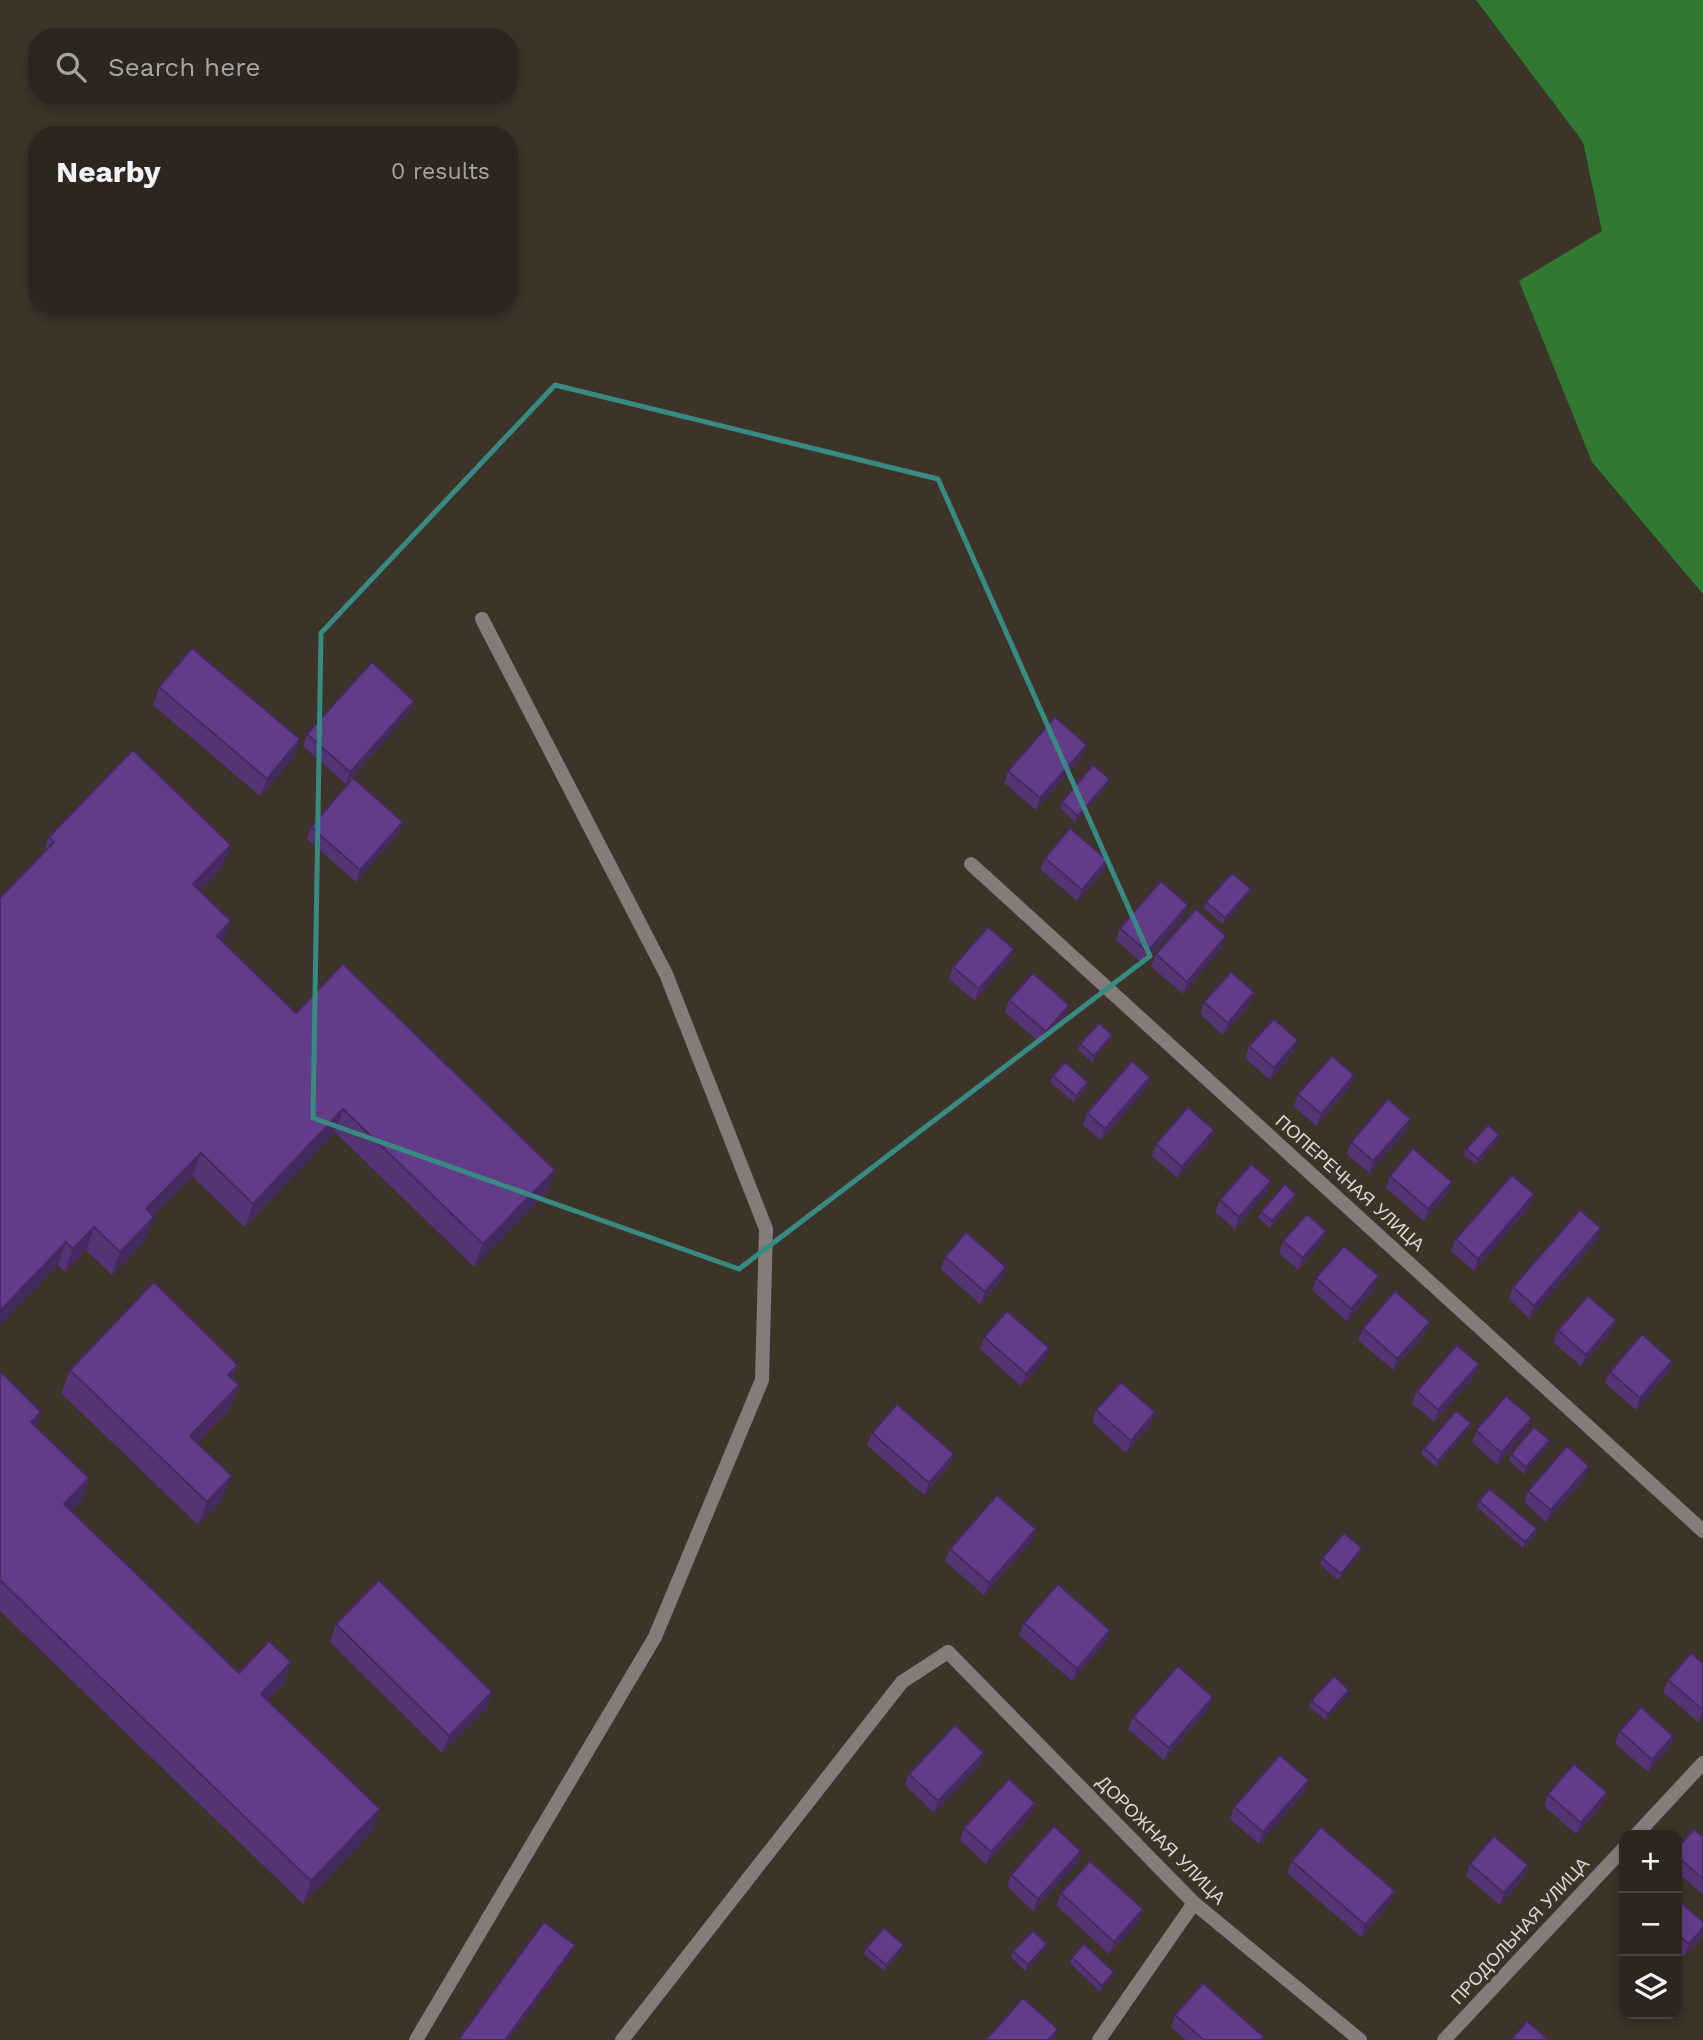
<!DOCTYPE html>
<meta charset="utf-8">
<style>
body{margin:0;font-family:"Work Sans",sans-serif;background:#352e28;color:#f1f3f6}
.controls{position:absolute;right:21px;bottom:21px;display:grid;overflow:hidden;border-radius:14px;box-shadow:0 4px 10px #0003}
.controls button{width:63px;height:63px;display:grid;place-items:center;padding:0;border:0;border-bottom:2px solid #48433d;background:#2d261f;color:#f1f3f6;font:35px sans-serif}
.list{margin:0;padding:0;list-style:none}
h2{display:flex;justify-content:space-between;align-items:center;height:91px;margin:0;padding:0 28px;font-size:30px}
h2 small{font-size:23px;font-weight:400;color:#a7a5a4}
.icon{flex:none;width:38px;height:38px;fill:none;stroke:currentColor;stroke-width:2;stroke-linecap:round;stroke-linejoin:round}
.map{position:relative;flex:none;width:1703px;height:2040px;overflow:hidden}
.search{position:absolute;background:#2d261f;box-shadow:0 4px 10px #0003;left:28px;top:28px;width:490px;height:77px;display:flex;align-items:center;gap:18px;box-sizing:border-box;padding:0 24px;border-radius:28px;color:#a7a5a4;font-size:26px}
.panel{position:absolute;background:#2d261f;box-shadow:0 4px 10px #0003;left:28px;top:126px;width:490px;height:189px;border-radius:28px}
.map>svg:first-child{display:block}
.forest{fill:#317932}
.lines{fill:none;stroke-linecap:round;stroke-linejoin:round}
.service{stroke:#847c7b;stroke-width:14}
.minor{stroke:#847c7b;stroke-width:14}
.wall{fill:#553476}
.shaded-wall{fill:#452a60}
.building{fill:#633c89;stroke:#452a60;stroke-width:2}
.marked{fill:none;stroke:#388a82;stroke-width:5;stroke-linejoin:round}
.labels{text-anchor:middle;stroke-width:6;stroke-linejoin:round;paint-order:stroke}
.street-label{font-size:18px;fill:#ded8d2;stroke:#3c3329}
</style>
<div class="map">
<svg width="1703" height="2040" viewBox="0 0 1703 2040">
<rect width="100%" height="100%" fill="#3c3329"/>
<polygon class="forest" points="1476,0 1703,0 1703,594 1592,462 1519,281 1602,231 1583,142"/>
<g class="lines">
<g class="service">
<polyline points="416,2040 655,1637 762,1380 766,1229 666,974 482,619"/>
<polyline points="622,2040 902,1682 948,1652"/>
</g>
<g class="minor">
<polyline points="971,864 1703,1531"/>
<polyline points="948,1652 1194,1903 1360,2040"/>
<polyline points="1636,1835 1703,1763"/>
<polyline points="1099,2040 1194,1903"/>
<polyline points="1444,2040 1624,1848"/>
</g>
</g>
<g class="wall">
<polygon points="159,687 300,739 294,757 260,796 153,705"/>
<polygon points="414,701 410,712 346,784 303,746 307,734"/>
<polygon points="1087,745 1082,757 1036,810 1004,783 1008,771"/>
<polygon points="1108,785 1075,822 1060,808 1062,802"/>
<polygon points="311,827 399,833 356,882 307,839"/>
<polygon points="49,837 231,845 222,867 200,891 231,921 223,942 296,1013 555,1170 547,1192 474,1267 335,1132 245,1227 192,1176 153,1216 145,1240 112,1275 86,1250 65,1272 58,1265 43,854"/>
<polygon points="1045,858 1107,860 1103,872 1077,901 1040,869"/>
<polygon points="1251,889 1249,895 1223,924 1204,908 1206,902"/>
<polygon points="1184,917 1143,964 1116,940 1120,928"/>
<polygon points="1222,948 1183,994 1151,966 1156,954"/>
<polygon points="1009,961 975,1001 949,979 953,967"/>
<polygon points="1009,1000 1065,1017 1041,1044 1005,1012"/>
<polygon points="1204,1002 1250,1004 1223,1035 1200,1014"/>
<polygon points="1112,1035 1110,1041 1092,1062 1078,1050 1080,1044"/>
<polygon points="1249,1046 1294,1052 1270,1080 1245,1058"/>
<polygon points="1354,1075 1350,1087 1316,1126 1294,1106 1298,1094"/>
<polygon points="1053,1076 1086,1088 1074,1102 1050,1082"/>
<polygon points="1150,1077 1146,1089 1101,1140 1083,1125 1087,1113"/>
<polygon points="1406,1131 1369,1173 1347,1154 1351,1142"/>
<polygon points="1499,1135 1497,1141 1476,1165 1464,1155 1466,1149"/>
<polygon points="1209,1142 1177,1178 1152,1156 1156,1144"/>
<polygon points="1390,1176 1452,1182 1447,1194 1424,1221 1386,1188"/>
<polygon points="1271,1181 1266,1193 1235,1229 1215,1212 1220,1200"/>
<polygon points="1294,1200 1270,1228 1259,1218 1261,1212"/>
<polygon points="1530,1206 1474,1271 1451,1251 1456,1239"/>
<polygon points="1326,1231 1322,1242 1298,1270 1279,1253 1283,1241"/>
<polygon points="1597,1240 1529,1318 1509,1299 1513,1287"/>
<polygon points="945,1257 1002,1279 980,1304 941,1269"/>
<polygon points="1316,1278 1375,1288 1347,1321 1312,1290"/>
<polygon points="1616,1320 1611,1332 1581,1366 1553,1342 1558,1330"/>
<polygon points="1430,1322 1425,1334 1393,1370 1358,1340 1363,1328"/>
<polygon points="984,1337 1045,1360 1021,1386 980,1349"/>
<polygon points="1672,1361 1668,1372 1636,1410 1605,1383 1610,1372"/>
<polygon points="70,1370 233,1379 239,1385 231,1408 197,1443 223,1499 198,1525 61,1393"/>
<polygon points="0,1371 41,1412 36,1427 89,1478 81,1501 71,1511 239,1673 291,1662 283,1685 268,1700 380,1809 372,1832 303,1904 0,1611"/>
<polygon points="1475,1376 1434,1422 1412,1403 1417,1391"/>
<polygon points="1096,1410 1155,1412 1151,1424 1126,1453 1092,1422"/>
<polygon points="1471,1423 1469,1429 1436,1467 1421,1454 1424,1448"/>
<polygon points="1476,1430 1527,1430 1497,1465 1472,1442"/>
<polygon points="872,1433 954,1454 949,1466 924,1495 867,1445"/>
<polygon points="1550,1440 1548,1446 1524,1474 1509,1460 1511,1454"/>
<polygon points="1589,1466 1585,1478 1546,1522 1524,1502 1528,1491"/>
<polygon points="1479,1501 1537,1529 1535,1535 1523,1548 1477,1507"/>
<polygon points="1036,1529 1032,1541 984,1595 945,1561 950,1549"/>
<polygon points="1362,1548 1360,1554 1338,1580 1320,1564 1322,1558"/>
<polygon points="1024,1623 1110,1630 1106,1642 1072,1681 1019,1635"/>
<polygon points="336,1624 492,1692 486,1709 442,1753 330,1642"/>
<polygon points="1703,1663 1703,1717 1698,1722 1663,1692 1668,1680"/>
<polygon points="1347,1696 1326,1720 1309,1707 1311,1701"/>
<polygon points="1213,1697 1208,1709 1164,1760 1128,1729 1133,1717"/>
<polygon points="1620,1731 1673,1736 1669,1748 1648,1772 1615,1743"/>
<polygon points="984,1753 980,1765 934,1813 905,1785 909,1774"/>
<polygon points="1309,1780 1304,1792 1259,1844 1230,1819 1234,1807"/>
<polygon points="1607,1792 1603,1804 1576,1834 1544,1806 1548,1794"/>
<polygon points="1035,1803 1031,1815 986,1864 960,1840 964,1828"/>
<polygon points="1703,1837 1703,1895 1677,1872 1677,1849"/>
<polygon points="1081,1851 1077,1863 1033,1911 1007,1886 1011,1875"/>
<polygon points="1292,1861 1390,1903 1361,1937 1287,1873"/>
<polygon points="1470,1864 1524,1877 1500,1905 1466,1876"/>
<polygon points="1061,1893 1143,1909 1139,1921 1109,1954 1056,1905"/>
<polygon points="1677,1899 1702,1937 1684,1956 1677,1950"/>
<polygon points="1624,1939 1624,1957 1619,1952"/>
<polygon points="1047,1944 1045,1950 1025,1971 1011,1957 1013,1951"/>
<polygon points="904,1945 902,1951 884,1971 864,1954 866,1948"/>
<polygon points="1072,1957 1112,1978 1100,1992 1070,1963"/>
<polygon points="1175,2015 1263,2040 1186,2040 1171,2027"/>
</g>
<g class="shaded-wall">
<polygon points="414,701 410,712 346,784 350,772"/>
<polygon points="300,739 294,757 260,796 267,779"/>
<polygon points="1087,745 1082,757 1036,810 1040,798"/>
<polygon points="1110,779 1108,785 1075,822 1078,816"/>
<polygon points="403,822 399,833 356,882 360,870"/>
<polygon points="231,845 222,867 185,907 193,884"/>
<polygon points="1107,860 1103,872 1077,901 1082,890"/>
<polygon points="1251,889 1249,895 1223,924 1225,918"/>
<polygon points="1188,905 1184,917 1143,964 1147,952"/>
<polygon points="231,921 223,944 217,936"/>
<polygon points="1226,936 1222,948 1183,994 1187,982"/>
<polygon points="1014,949 1009,961 975,1001 979,989"/>
<polygon points="1254,992 1250,1004 1223,1035 1228,1023"/>
<polygon points="1069,1005 1065,1017 1041,1044 1046,1032"/>
<polygon points="1112,1035 1110,1041 1092,1062 1094,1056"/>
<polygon points="1298,1040 1294,1052 1270,1080 1274,1068"/>
<polygon points="1354,1075 1350,1087 1316,1126 1321,1114"/>
<polygon points="1150,1077 1146,1089 1101,1140 1105,1129"/>
<polygon points="1088,1082 1086,1088 1074,1102 1076,1096"/>
<polygon points="343,1109 335,1132 245,1227 253,1204"/>
<polygon points="1411,1119 1406,1131 1369,1173 1373,1161"/>
<polygon points="1214,1130 1209,1142 1177,1178 1182,1167"/>
<polygon points="1499,1135 1497,1141 1476,1165 1478,1159"/>
<polygon points="201,1153 192,1176 138,1232 146,1209"/>
<polygon points="555,1170 547,1192 474,1267 483,1244"/>
<polygon points="1271,1181 1266,1193 1235,1229 1239,1217"/>
<polygon points="1452,1182 1447,1194 1424,1221 1428,1209"/>
<polygon points="1296,1194 1294,1200 1270,1228 1272,1221"/>
<polygon points="1534,1194 1530,1206 1474,1271 1478,1259"/>
<polygon points="154,1217 145,1240 112,1275 120,1252"/>
<polygon points="94,1227 86,1250 65,1272 73,1249"/>
<polygon points="1601,1228 1597,1240 1529,1318 1534,1306"/>
<polygon points="1326,1231 1322,1242 1298,1270 1303,1258"/>
<polygon points="66,1242 58,1265 0,1325 0,1311"/>
<polygon points="1006,1267 1002,1279 980,1304 985,1292"/>
<polygon points="1379,1276 1375,1288 1347,1321 1351,1309"/>
<polygon points="1616,1320 1611,1332 1581,1366 1586,1355"/>
<polygon points="1430,1322 1425,1334 1393,1370 1397,1359"/>
<polygon points="1049,1348 1045,1360 1021,1386 1026,1374"/>
<polygon points="1672,1361 1668,1372 1636,1410 1640,1398"/>
<polygon points="1479,1364 1475,1376 1434,1422 1438,1410"/>
<polygon points="238,1365 230,1387 228,1375"/>
<polygon points="239,1385 231,1408 182,1459 190,1436"/>
<polygon points="41,1412 33,1435 31,1422"/>
<polygon points="1155,1412 1151,1424 1126,1453 1131,1441"/>
<polygon points="1532,1418 1527,1430 1497,1465 1501,1453"/>
<polygon points="1471,1423 1469,1429 1436,1467 1438,1461"/>
<polygon points="1550,1440 1548,1446 1524,1474 1526,1467"/>
<polygon points="954,1454 949,1466 924,1495 929,1483"/>
<polygon points="1589,1466 1585,1478 1546,1522 1551,1510"/>
<polygon points="232,1476 223,1499 198,1525 207,1502"/>
<polygon points="89,1478 81,1501 56,1527 64,1504"/>
<polygon points="1036,1529 1032,1541 984,1595 989,1583"/>
<polygon points="1537,1529 1535,1535 1523,1548 1525,1542"/>
<polygon points="1362,1548 1360,1554 1338,1580 1341,1574"/>
<polygon points="1110,1630 1106,1642 1072,1681 1077,1669"/>
<polygon points="291,1662 283,1685 252,1717 261,1694"/>
<polygon points="1349,1690 1347,1696 1326,1720 1328,1714"/>
<polygon points="492,1692 486,1709 442,1753 449,1736"/>
<polygon points="1213,1697 1208,1709 1164,1760 1169,1748"/>
<polygon points="1703,1710 1703,1717 1698,1722"/>
<polygon points="1673,1736 1669,1748 1648,1772 1652,1760"/>
<polygon points="984,1753 980,1765 934,1813 938,1801"/>
<polygon points="1309,1780 1304,1792 1259,1844 1263,1832"/>
<polygon points="1607,1792 1603,1804 1576,1834 1581,1823"/>
<polygon points="1035,1803 1031,1815 986,1864 991,1852"/>
<polygon points="380,1809 372,1832 303,1904 311,1881"/>
<polygon points="1081,1851 1077,1863 1033,1911 1038,1899"/>
<polygon points="1528,1865 1524,1877 1500,1905 1504,1893"/>
<polygon points="1395,1891 1390,1903 1361,1937 1365,1925"/>
<polygon points="1143,1909 1139,1921 1109,1954 1114,1942"/>
<polygon points="1703,1928 1702,1937 1684,1956 1689,1944"/>
<polygon points="1047,1944 1045,1950 1025,1971 1028,1965"/>
<polygon points="575,1945 570,1956 509,2040 505,2040"/>
<polygon points="904,1945 902,1951 884,1971 886,1965"/>
<polygon points="1114,1972 1112,1978 1100,1992 1102,1986"/>
<polygon points="1058,2029 1054,2040 1048,2040"/>
</g>
<g class="building">
<polygon points="192,648 300,739 267,779 159,687"/>
<polygon points="372,662 414,701 350,772 307,734"/>
<polygon points="1055,717 1087,745 1040,798 1008,771"/>
<polygon points="133,750 231,845 193,884 231,921 217,936 296,1013 343,964 555,1170 483,1244 343,1109 253,1204 201,1153 146,1209 154,1217 120,1252 94,1227 73,1249 66,1242 0,1311 0,898 54,842 49,837"/>
<polygon points="1093,765 1110,779 1078,816 1062,802"/>
<polygon points="353,778 403,822 360,870 311,827"/>
<polygon points="1070,828 1107,860 1082,890 1045,858"/>
<polygon points="1232,873 1251,889 1225,918 1206,902"/>
<polygon points="1161,881 1188,905 1147,952 1120,928"/>
<polygon points="1196,909 1226,936 1187,982 1156,954"/>
<polygon points="988,927 1014,949 979,989 953,967"/>
<polygon points="1231,972 1254,992 1228,1023 1204,1002"/>
<polygon points="1033,973 1069,1005 1046,1032 1009,1000"/>
<polygon points="1274,1019 1298,1040 1274,1068 1249,1046"/>
<polygon points="1099,1023 1112,1035 1094,1056 1080,1044"/>
<polygon points="1332,1056 1354,1075 1321,1114 1298,1094"/>
<polygon points="1132,1061 1150,1077 1105,1129 1087,1113"/>
<polygon points="1065,1062 1088,1082 1076,1096 1053,1076"/>
<polygon points="1388,1099 1411,1119 1373,1161 1351,1142"/>
<polygon points="1188,1107 1214,1130 1182,1167 1156,1144"/>
<polygon points="1488,1125 1499,1135 1478,1159 1466,1149"/>
<polygon points="1413,1148 1452,1182 1428,1209 1390,1176"/>
<polygon points="1251,1164 1271,1181 1239,1217 1220,1200"/>
<polygon points="1512,1175 1534,1194 1478,1259 1456,1239"/>
<polygon points="1285,1184 1296,1194 1272,1221 1261,1212"/>
<polygon points="1580,1210 1601,1228 1534,1306 1513,1287"/>
<polygon points="1307,1214 1326,1231 1303,1258 1283,1241"/>
<polygon points="966,1232 1006,1267 985,1292 945,1257"/>
<polygon points="1344,1246 1379,1276 1351,1309 1316,1278"/>
<polygon points="154,1282 238,1365 228,1375 239,1385 190,1436 232,1476 207,1502 70,1370"/>
<polygon points="1395,1291 1430,1322 1397,1359 1363,1328"/>
<polygon points="1588,1296 1616,1320 1586,1355 1558,1330"/>
<polygon points="1007,1311 1049,1348 1026,1374 984,1337"/>
<polygon points="1642,1334 1672,1361 1640,1398 1610,1372"/>
<polygon points="1457,1345 1479,1364 1438,1410 1417,1391"/>
<polygon points="0,1371 41,1412 31,1422 89,1478 64,1504 239,1673 269,1641 291,1662 261,1694 380,1809 311,1881 0,1580"/>
<polygon points="1121,1382 1155,1412 1131,1441 1096,1410"/>
<polygon points="1506,1396 1532,1418 1501,1453 1476,1430"/>
<polygon points="897,1404 954,1454 929,1483 872,1433"/>
<polygon points="1456,1411 1471,1423 1438,1461 1424,1448"/>
<polygon points="1534,1427 1550,1440 1526,1467 1511,1454"/>
<polygon points="1567,1446 1589,1466 1551,1510 1528,1491"/>
<polygon points="1490,1489 1537,1529 1525,1542 1479,1501"/>
<polygon points="997,1495 1036,1529 989,1583 950,1549"/>
<polygon points="1344,1533 1362,1548 1341,1574 1322,1558"/>
<polygon points="379,1580 492,1692 449,1736 336,1624"/>
<polygon points="1058,1584 1110,1630 1077,1669 1024,1623"/>
<polygon points="1691,1653 1703,1663 1703,1710 1668,1680"/>
<polygon points="1178,1666 1213,1697 1169,1748 1133,1717"/>
<polygon points="1334,1676 1349,1690 1328,1714 1311,1701"/>
<polygon points="1641,1707 1673,1736 1652,1760 1620,1731"/>
<polygon points="955,1725 984,1753 938,1801 909,1774"/>
<polygon points="1280,1755 1309,1780 1263,1832 1234,1807"/>
<polygon points="1574,1764 1607,1792 1581,1823 1548,1794"/>
<polygon points="1009,1779 1035,1803 991,1852 964,1828"/>
<polygon points="1054,1826 1081,1851 1038,1899 1011,1875"/>
<polygon points="1321,1827 1395,1891 1365,1925 1292,1861"/>
<polygon points="1694,1829 1703,1837 1703,1879 1677,1856 1677,1849"/>
<polygon points="1494,1836 1528,1865 1504,1893 1470,1864"/>
<polygon points="1090,1861 1143,1909 1114,1942 1061,1893"/>
<polygon points="1677,1899 1703,1922 1703,1928 1689,1944 1677,1934"/>
<polygon points="544,1922 575,1945 505,2040 458,2040"/>
<polygon points="884,1928 904,1945 886,1965 866,1948"/>
<polygon points="1033,1931 1047,1944 1028,1965 1013,1951"/>
<polygon points="1084,1944 1114,1972 1102,1986 1072,1957"/>
<polygon points="1677,1969 1681,1973 1677,1978"/>
<polygon points="1203,1983 1264,2037 1261,2040 1204,2040 1175,2015"/>
<polygon points="1023,1998 1058,2029 1048,2040 986,2040"/>
<polygon points="1527,2021 1549,2040 1511,2040"/>
</g>
<path class="marked" d="M555,385L938,479L1150,956L739,1269L313,1118L321,633Z"/>
<g class="labels">
<g class="street-label">
<text transform="translate(1350 1183) rotate(42)" y="6">ПОПЕРЕЧНАЯ УЛИЦА</text>
<text transform="translate(1161 1840) rotate(45)" y="6">ДОРОЖНАЯ УЛИЦА</text>
<text transform="translate(1520 1931) rotate(-47)" y="6">ПРОДОЛЬНАЯ УЛИЦА</text>
</g>
</g>
</svg>
<div class="controls">
<button>+</button>
<button>−</button>
<button><svg class="icon" aria-label="layers" viewBox="0 0 24 24"><path d="M12 4l9 5-9 5-9-5zM3 14l9 5 9-5"/></svg></button>
</div>
<div class="search"><svg class="icon" aria-label="search" viewBox="0 0 24 24"><circle cx="10" cy="10" r="6"/><path d="M15 15l6 6"/></svg>Search here</div>
<section class="panel">
<h2>Nearby<small>0 results</small></h2>
<ul class="list">
</ul>
</section>
</div>
